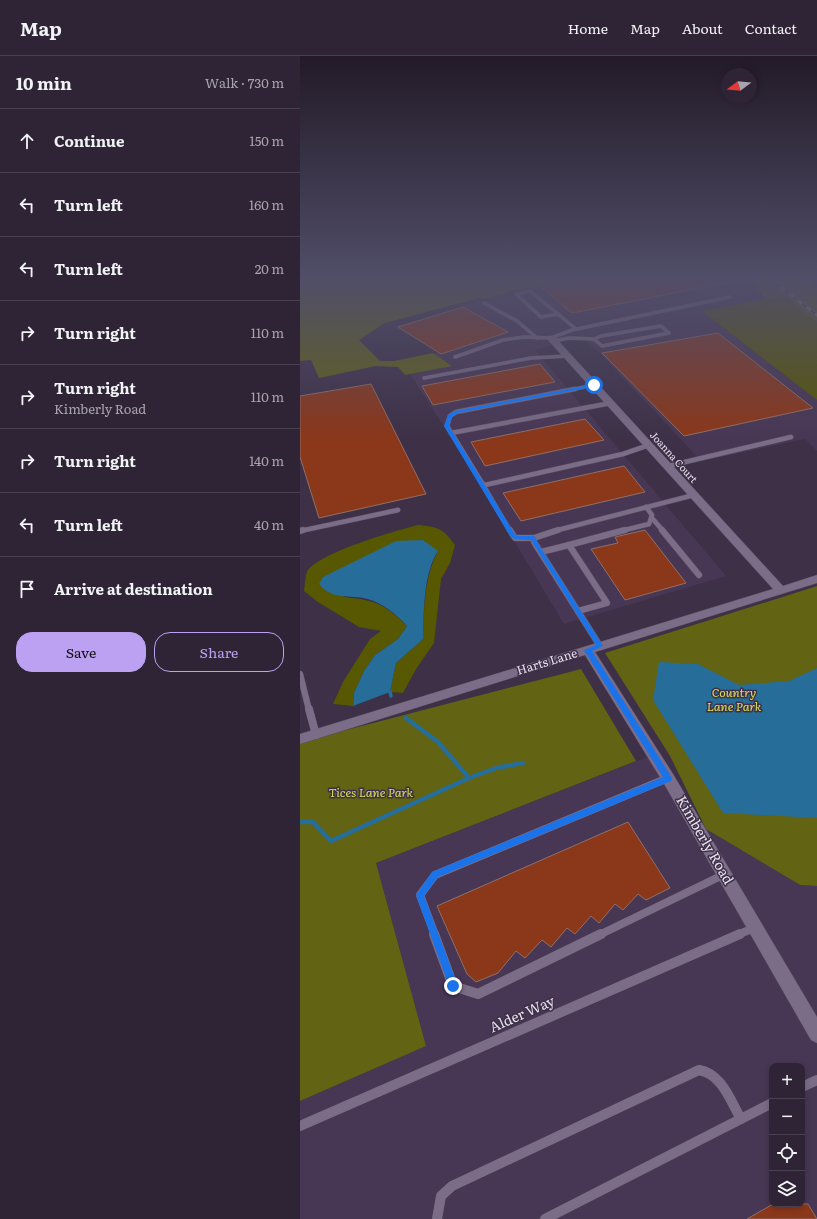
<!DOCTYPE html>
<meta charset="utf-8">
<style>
body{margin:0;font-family:Literata,serif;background:#362c3d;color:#f1f3f6}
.controls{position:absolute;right:12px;bottom:12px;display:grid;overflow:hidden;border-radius:8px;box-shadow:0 2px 6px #0003}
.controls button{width:36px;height:36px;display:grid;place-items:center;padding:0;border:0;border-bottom:1px solid #494150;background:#2e2435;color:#f1f3f6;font:20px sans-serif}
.compass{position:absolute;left:421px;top:12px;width:36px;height:36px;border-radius:50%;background:#2e2435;box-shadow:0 2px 6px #0003;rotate:254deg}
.stop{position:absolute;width:12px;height:12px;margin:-9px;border:3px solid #1a73e8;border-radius:50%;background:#fff}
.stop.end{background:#1a73e8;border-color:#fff;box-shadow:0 1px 4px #0008}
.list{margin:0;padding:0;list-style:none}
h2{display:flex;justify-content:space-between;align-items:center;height:52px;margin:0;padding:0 16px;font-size:17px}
h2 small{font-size:13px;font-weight:400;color:#a7a4ad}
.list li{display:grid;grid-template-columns:26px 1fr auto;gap:12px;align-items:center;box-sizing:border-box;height:64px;padding:0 16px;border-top:1px solid #494150}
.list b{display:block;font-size:15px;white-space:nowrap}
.list p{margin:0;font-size:13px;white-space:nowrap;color:#a7a4ad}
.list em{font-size:13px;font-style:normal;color:#a7a4ad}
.actions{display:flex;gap:8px;padding:12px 16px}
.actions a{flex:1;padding:9px 0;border:1px solid #bca0f2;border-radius:16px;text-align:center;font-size:14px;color:#bca0f2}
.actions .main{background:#bca0f2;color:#111}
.icon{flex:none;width:22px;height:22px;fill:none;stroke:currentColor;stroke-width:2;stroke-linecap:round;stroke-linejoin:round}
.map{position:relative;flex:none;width:517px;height:1163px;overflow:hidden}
header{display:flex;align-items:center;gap:24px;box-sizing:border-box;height:56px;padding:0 20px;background:#2e2435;border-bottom:1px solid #494150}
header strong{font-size:19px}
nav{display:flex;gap:22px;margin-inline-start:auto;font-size:14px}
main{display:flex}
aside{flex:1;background:#2e2435}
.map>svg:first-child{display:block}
.built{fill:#483754;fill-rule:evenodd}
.green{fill:#575801}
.forest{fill:#626313}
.water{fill:#266d99}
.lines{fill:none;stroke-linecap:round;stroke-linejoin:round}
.stream-far1{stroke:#266d99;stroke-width:3.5}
.stream{stroke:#266d99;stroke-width:4.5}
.building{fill:#8b371a;stroke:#907066}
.lane-far4-casing{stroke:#574c5f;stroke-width:4}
.lane-far3-casing{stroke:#574c5f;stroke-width:5.5}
.lane-far2-casing{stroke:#574c5f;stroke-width:7}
.lane-far1-casing{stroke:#574c5f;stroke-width:8}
.lane-casing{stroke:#574c5f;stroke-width:10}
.street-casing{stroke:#574c5f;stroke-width:1}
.lane-far4{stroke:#7b6c87;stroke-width:3.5}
.lane-far3{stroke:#7b6c87;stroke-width:4.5}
.lane-far2{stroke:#7b6c87;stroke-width:6}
.lane-far1{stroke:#7b6c87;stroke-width:8}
.lane{stroke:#7b6c87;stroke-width:10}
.street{fill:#7b6c87;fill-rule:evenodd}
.rail-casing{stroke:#8b8093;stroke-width:3}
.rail{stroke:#3d3047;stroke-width:2;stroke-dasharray:5.5;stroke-linecap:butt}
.route{fill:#1a73e8}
.labels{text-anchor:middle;stroke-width:3;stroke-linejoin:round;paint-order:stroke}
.far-street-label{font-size:10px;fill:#e8e0ee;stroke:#3d3047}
.street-label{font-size:12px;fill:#e8e0ee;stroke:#3d3047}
.park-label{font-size:12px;font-style:italic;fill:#dce05d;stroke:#3d3047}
.near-street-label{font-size:14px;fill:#e8e0ee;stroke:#3d3047}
</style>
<header>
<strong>Map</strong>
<nav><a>Home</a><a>Map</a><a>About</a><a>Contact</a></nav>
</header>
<main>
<aside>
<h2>10 min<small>Walk · 730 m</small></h2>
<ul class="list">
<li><svg class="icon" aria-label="ahead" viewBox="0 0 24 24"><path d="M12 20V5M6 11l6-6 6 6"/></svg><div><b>Continue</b></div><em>150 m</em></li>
<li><svg class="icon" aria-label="left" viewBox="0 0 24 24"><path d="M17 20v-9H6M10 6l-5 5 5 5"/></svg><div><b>Turn left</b></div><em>160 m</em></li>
<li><svg class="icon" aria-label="left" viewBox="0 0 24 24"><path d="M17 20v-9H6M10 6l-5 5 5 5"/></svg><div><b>Turn left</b></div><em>20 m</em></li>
<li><svg class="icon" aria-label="right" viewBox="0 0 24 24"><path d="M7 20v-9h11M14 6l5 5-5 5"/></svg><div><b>Turn right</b></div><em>110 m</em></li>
<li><svg class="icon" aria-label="right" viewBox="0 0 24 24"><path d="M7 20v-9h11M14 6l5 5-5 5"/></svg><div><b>Turn right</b><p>Kimberly Road</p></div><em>110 m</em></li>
<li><svg class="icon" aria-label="right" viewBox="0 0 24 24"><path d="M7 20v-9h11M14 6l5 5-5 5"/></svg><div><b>Turn right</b></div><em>140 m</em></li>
<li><svg class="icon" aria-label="left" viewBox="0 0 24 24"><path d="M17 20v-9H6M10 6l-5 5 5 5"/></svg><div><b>Turn left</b></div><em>40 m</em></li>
<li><svg class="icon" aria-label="arrive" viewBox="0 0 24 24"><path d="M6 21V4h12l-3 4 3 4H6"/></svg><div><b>Arrive at destination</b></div></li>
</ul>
<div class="actions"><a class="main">Save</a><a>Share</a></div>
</aside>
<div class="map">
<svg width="517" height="1163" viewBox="0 0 517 1163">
<rect width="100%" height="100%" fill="#3d3047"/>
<g class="built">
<polygon points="284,221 449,221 453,223 464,243 402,255 517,344 517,395 505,383 401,405 300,297 281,281 235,294 426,520 264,568 165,403 105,310 138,296 94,271 217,234"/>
<path d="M360,696L406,773L500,829L517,830V1163H0V1045L126,990L76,807ZM472,1010H502V1148H472Z"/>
</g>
<g class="green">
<polygon points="486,241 517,267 517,344 402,255 464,243"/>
<path d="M118,469C138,471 143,472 155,489L150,507L141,523L134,587L116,613L103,637L90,636L96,607L123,583C124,554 124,521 138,495L43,541C74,544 84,547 107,570L98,583L75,599L64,615L54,637L53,650L33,648L43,626L70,583L81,575L59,571L18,546L4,535C5,529 5,521 7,516C15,498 97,474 118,469Z"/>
</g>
<g class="forest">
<polygon points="0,221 284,221 217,234 184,243 179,242 85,267 59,284 80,305 94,305 133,297 152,310 105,319 98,311 76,310 19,322 11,304 0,305"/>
<polygon points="449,221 499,221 517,232 517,267 486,241 464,243 453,223"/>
<polygon points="517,530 517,830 500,829 406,773 370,700 305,597"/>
<polygon points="281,613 336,705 76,807 126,990 0,1045 0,686"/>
</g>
<g class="water">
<path d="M123,484L138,495C123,518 124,556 123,583L96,607L90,636L53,650L54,637L64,615L75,599L98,583L107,570C96,558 84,548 68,543C49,538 33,545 19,528L23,521L96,485Z"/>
<polygon points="359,606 398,608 439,629 489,625 517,612 517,762 423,757 353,644"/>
</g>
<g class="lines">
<polyline class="stream-far1" points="90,636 91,640"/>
<g class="stream">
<polyline points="169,722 196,712 223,707"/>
<polyline points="0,766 13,766 31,785 169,722 138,686 106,662"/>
</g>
</g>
<g class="building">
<polygon points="297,221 434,221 435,225 272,257 241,231"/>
<polygon points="163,251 208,276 141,298 98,271"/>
<polygon points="418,277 513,352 384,380 302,297"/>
<polygon points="240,308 255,326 133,349 122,330"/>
<polygon points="71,328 126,438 19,462 0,401 0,340"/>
<polygon points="285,363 304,384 185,410 171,386"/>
<polygon points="324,410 345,436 221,465 203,437"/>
<polygon points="345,474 386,527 325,544 291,493 318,487 315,481"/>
<polygon points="328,766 370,832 346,844 338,838 323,854 315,848 299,867 291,860 275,878 267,872 251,891 242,884 225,902 216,895 198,917 176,926 167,918 137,850"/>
<polygon points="473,1148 508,1148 517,1163 447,1163"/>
</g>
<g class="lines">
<defs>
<g id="lane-far4">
<polygon points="230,235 258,258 241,261 216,238"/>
<polyline points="184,247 217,265 237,282"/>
<polyline points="258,258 276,273"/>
<polygon points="361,270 369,277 302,290 294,283 301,280"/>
<polyline points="253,285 269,282 294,283"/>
<polyline points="155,301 203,284 224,281 251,282 272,274 430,241"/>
<polyline points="124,322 231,302 268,300"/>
<polyline points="270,334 294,329"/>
</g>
<g id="lane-far3">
<polyline points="275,333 156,356 150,360 147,370 182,427 185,429 323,398 349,389"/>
<polyline points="151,377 311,347"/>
<polyline points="368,410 491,381"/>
<polyline points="183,429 210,475"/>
<polyline points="352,462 363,475"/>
<polyline points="0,475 98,454"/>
<polyline points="254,475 394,439"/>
<polyline points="321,475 349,468 352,459 346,451"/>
</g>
<g id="lane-far2">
<polyline points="210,474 215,482 234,482"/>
<polyline points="258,474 234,482 234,486 300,590"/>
<polyline points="362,474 399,519"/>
<polyline points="0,475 3,474"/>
<polyline points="269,489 325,474"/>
<polyline points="241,496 269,489 307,547 278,555"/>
<polyline points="0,618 9,654"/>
</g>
<g id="lane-far1">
<polyline points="9,653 16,679"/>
<polyline points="135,879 120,839 135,819 368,722"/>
<polyline points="299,879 425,818"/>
<polyline points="437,879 454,872"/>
</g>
<g id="lane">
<polyline points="134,878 153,930 178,938 301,878"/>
<polyline points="502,1031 517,1024"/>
<polyline points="0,1070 440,878"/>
<path d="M137,1163L141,1140L152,1130L399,1014C422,1018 430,1044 441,1063"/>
<polyline points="245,1163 472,1047"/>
</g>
<polygon id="street" points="248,280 254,280 483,530 517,519 517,527 295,596 373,718 517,961 517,987 511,984 363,726 285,599 0,688 0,678 473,533 248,284"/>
</defs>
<use href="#lane-far4" class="lane-far4-casing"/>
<use href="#lane-far3" class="lane-far3-casing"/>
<use href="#lane-far2" class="lane-far2-casing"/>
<use href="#lane-far1" class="lane-far1-casing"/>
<use href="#lane" class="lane-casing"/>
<use href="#street" class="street-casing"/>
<use href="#lane-far4" class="lane-far4"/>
<use href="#lane-far3" class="lane-far3"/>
<use href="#lane-far2" class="lane-far2"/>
<use href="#lane-far1" class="lane-far1"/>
<use href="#lane" class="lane"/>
<use href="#street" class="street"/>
<defs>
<polyline id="rail" points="467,221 517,259"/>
</defs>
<use href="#rail" class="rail-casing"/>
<use href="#rail" class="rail"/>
</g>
<linearGradient id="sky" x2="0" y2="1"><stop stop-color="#221a27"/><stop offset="0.58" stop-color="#514e69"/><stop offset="1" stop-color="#514e69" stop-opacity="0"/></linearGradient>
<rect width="517" height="384" fill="url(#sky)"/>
<polygon class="route" points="294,328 296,330 158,357 152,361 149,370 214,477 217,480 234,480 236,482 237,486 303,590 292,595 372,722 371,725 138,821 124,840 158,930 153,934 149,930 116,839 132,816 363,721 284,594 296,589 231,484 215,483 210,480 144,370 148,359 155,355"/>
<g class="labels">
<g class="far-street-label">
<text transform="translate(374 401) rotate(48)" y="4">Joanna Court</text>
</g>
<g class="street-label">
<text transform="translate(247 606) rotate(-17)" y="4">Harts Lane</text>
</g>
<g class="park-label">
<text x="434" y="641">Country<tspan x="434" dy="14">Lane Park</tspan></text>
<text x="71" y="741">Tices Lane Park</text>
</g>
<g class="near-street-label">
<text transform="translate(405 784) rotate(60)" y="5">Kimberly Road</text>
<text transform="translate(222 958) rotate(-24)" y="5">Alder Way</text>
</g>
</g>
</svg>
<div class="controls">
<button>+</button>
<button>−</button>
<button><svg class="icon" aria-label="locate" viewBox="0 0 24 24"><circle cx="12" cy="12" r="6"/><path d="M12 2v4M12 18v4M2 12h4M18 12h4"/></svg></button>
<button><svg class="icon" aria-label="layers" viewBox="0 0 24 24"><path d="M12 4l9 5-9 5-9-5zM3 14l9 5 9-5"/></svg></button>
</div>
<svg class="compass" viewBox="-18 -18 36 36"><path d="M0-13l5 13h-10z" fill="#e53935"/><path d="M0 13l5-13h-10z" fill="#a7a4ad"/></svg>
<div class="stop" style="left:294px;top:329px"></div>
<div class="stop end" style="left:153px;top:930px"></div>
</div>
</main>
